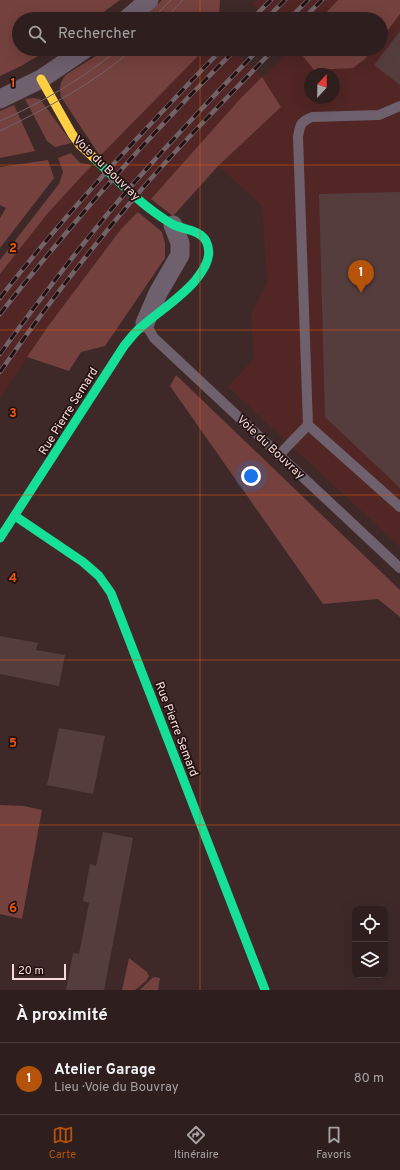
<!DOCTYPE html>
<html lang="fr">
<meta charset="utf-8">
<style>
body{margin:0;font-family:Overpass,sans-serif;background:#3a2c2b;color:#f1f3f6}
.controls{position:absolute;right:12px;bottom:12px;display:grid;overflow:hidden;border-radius:8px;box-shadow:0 4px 16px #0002}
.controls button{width:36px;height:36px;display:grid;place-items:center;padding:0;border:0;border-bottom:1px solid #493d3c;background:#2e1f1e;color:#f1f3f6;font:20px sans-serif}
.compass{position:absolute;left:304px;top:68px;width:36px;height:36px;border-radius:50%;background:#2e1f1e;box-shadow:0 4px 16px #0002;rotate:22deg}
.scale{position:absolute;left:12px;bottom:10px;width:54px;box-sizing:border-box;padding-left:4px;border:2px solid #f5dad8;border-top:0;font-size:11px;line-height:14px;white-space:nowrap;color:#f5dad8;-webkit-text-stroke:3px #221110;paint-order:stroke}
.you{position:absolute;left:251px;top:476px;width:14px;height:14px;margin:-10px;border:3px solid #fff;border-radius:50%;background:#1a73e8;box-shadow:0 0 0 6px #1a73e833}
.badge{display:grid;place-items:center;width:26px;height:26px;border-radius:50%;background:#b45309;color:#fff;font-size:13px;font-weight:700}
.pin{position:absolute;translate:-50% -33px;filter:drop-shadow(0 1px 2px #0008)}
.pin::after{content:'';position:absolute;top:21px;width:14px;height:12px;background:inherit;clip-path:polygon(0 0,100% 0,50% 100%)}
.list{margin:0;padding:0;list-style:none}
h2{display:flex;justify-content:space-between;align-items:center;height:52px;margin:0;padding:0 16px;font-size:17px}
h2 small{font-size:13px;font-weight:400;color:#a7a2a4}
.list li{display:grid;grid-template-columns:26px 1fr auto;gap:12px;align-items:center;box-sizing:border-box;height:72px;padding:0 16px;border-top:1px solid #493d3c}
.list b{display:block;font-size:15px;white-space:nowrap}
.list p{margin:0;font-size:13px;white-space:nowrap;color:#a7a2a4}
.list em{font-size:13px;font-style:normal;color:#a7a2a4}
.icon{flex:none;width:22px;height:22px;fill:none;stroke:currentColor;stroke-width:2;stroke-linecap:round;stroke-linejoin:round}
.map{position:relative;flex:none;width:400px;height:990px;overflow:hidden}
.search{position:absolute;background:#2e1f1e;box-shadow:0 4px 16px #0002;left:12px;right:12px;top:12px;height:44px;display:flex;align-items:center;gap:10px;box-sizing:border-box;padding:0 14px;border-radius:22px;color:#a7a2a4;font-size:15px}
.sheet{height:124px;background:#2e1f1e}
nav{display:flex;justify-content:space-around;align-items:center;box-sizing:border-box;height:56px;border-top:1px solid #493d3c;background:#2e1f1e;font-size:11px;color:#a7a2a4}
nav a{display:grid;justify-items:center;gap:2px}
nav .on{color:#b45309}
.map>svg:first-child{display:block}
.built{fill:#512625;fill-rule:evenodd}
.green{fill:#74413e}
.building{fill:#563d3d}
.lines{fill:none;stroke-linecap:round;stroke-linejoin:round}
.lane{stroke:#6e606d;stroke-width:10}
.street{stroke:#6e606d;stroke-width:19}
.fast{stroke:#16e098;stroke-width:9}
.slow{stroke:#ffcf43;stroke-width:9}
.tram{stroke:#726369;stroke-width:1}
.rail-casing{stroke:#726369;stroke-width:4.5}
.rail{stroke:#221110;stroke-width:3;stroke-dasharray:9;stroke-linecap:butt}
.grid{fill:none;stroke:#e8590c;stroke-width:1;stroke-opacity:0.55}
.labels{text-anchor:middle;stroke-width:3.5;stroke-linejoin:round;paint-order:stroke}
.street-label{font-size:12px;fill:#f5dad8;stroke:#221110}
.grid-label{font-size:13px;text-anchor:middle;font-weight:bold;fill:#e8590c;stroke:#221110;stroke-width:3.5;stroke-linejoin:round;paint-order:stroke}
</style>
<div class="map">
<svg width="400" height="990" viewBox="0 0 400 990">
<rect width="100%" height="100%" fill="#3e2928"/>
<g class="built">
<polygon points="256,0 338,0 320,19 267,19 252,4"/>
<path d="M400,0V547L228,387L254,358L251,315L267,282L262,206L218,166L151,199L121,229L49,325L0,398V274L48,213L106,149L205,49H233L262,77L291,49H381V19ZM310,74H334V98H310Z"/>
</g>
<g class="green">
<polygon points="0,0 120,0 94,19 19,19 19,49 50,49 21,66 0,76"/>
<polygon points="162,0 220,0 219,19 143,19"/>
<polygon points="338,0 400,0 400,14 381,39 381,19 320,19"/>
<path d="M107,49H205L100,156L61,97C59,87 60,81 67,74Z"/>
<polygon points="297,49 373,49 365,59 353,68 314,70"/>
<polygon points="262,77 281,107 218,166 173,216 151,199 241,98"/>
<polygon points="33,98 40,99 72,143 55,147 47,141 25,99"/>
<polygon points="14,105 35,151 0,158 0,111"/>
<polygon points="71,153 80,163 92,165 48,213 0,274 0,260 59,184 63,172 58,158"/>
<polygon points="48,160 54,178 0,248 0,218 6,208 0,205 0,167"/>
<polygon points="138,212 162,232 165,243 165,258 105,346 81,352 69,371 27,357 49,325 121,229"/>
<polygon points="176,375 400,590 400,617 378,599 323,604 170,386"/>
<polygon points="0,805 24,806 42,810 22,919 0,914"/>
<polygon points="129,958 147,972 149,976 146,981 135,990 122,990"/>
<polygon points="155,977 160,978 158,990 140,990 152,978"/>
</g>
<g class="building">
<polygon points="400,31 400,85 374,65"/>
<polygon points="400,192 400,488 325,417 319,194"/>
<polygon points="0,636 38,643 36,650 65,655 59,686 0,674"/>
<polygon points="59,728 105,736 93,794 47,785"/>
<polygon points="103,832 133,838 104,990 66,990 73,953 79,954 89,903 83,901 90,864 96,866"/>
</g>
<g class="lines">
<g class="lane">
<path d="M400,106L379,115L312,117C300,122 300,125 298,137L308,425L400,507"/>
<polyline points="145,323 154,338 400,568"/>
<polyline points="279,455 308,425"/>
</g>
<g class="street">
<polyline points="127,19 149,0"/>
<polyline points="0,99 41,79 85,49"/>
<polyline points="145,323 158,293 180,255 180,243 173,225"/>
</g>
<g class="fast">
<polyline points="15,516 83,562 99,576 111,593 265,990"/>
<path d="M0,538L124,346C129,340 134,333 140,328C158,312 178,300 194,282C203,271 214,256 206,241C199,229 183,230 172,224C142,206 117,180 93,157"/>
</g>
<polyline class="slow" points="41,79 72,134 80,145 93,157"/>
<g class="tram">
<polyline points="152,19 171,0"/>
<polyline points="165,19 183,0"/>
<path d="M0,121C42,103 83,78 119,49"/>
<path d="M0,131C47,108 93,84 133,49"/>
</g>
<defs>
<g id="rail">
<polyline points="252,19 271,0"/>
<polyline points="266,19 285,0"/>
<polyline points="289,19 308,0"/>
<polyline points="303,19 322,0"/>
<path d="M0,298C68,210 145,129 222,49"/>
<path d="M0,314C73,221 152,132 236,49"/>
<path d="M0,354C42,296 86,238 133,184C174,138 216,93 259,49"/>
<path d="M0,372C44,309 91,248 141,190C183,141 229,96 274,49"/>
</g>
</defs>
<use href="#rail" class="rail-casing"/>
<use href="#rail" class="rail"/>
</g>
<path class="grid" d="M200,0V19M200,49V990M0,165H400M0,330H400M0,495H400M0,660H400M0,825H400"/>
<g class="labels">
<g class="street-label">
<text transform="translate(107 168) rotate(44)" y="4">Voie du Bouvray</text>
<text transform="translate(68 411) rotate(-58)" y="4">Rue Pierre Semard</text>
<text transform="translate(271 447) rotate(43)" y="4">Voie du Bouvray</text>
<text transform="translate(177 729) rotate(69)" y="4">Rue Pierre Semard</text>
</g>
</g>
<g class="grid-label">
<text x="13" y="87">1</text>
<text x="13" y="252">2</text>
<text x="13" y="417">3</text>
<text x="13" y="582">4</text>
<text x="13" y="747">5</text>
<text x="13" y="912">6</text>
</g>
</svg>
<div class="controls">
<button><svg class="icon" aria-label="locate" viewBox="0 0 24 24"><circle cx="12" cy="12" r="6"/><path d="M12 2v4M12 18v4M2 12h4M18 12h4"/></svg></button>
<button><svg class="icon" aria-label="layers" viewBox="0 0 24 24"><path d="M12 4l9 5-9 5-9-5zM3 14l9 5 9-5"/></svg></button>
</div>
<svg class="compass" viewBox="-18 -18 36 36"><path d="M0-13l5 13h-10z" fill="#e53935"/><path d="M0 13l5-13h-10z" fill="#a7a2a4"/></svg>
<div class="scale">20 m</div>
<div class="you"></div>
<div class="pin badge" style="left:361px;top:293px">1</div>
<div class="search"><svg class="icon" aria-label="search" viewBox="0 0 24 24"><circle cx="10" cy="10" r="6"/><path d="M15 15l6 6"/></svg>Rechercher</div>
</div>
<section class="sheet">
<h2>À proximité<small></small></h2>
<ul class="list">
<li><span class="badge">1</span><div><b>Atelier Garage</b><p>Lieu · Voie du Bouvray</p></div><em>80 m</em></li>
</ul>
</section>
<nav>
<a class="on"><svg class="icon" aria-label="map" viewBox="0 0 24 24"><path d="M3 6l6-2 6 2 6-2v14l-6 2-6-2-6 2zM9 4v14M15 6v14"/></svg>Carte</a>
<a><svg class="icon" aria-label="directions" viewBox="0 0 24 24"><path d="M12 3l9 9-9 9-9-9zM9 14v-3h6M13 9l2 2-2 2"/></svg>Itinéraire</a>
<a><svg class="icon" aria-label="saved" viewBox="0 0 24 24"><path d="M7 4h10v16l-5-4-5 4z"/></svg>Favoris</a>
</nav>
